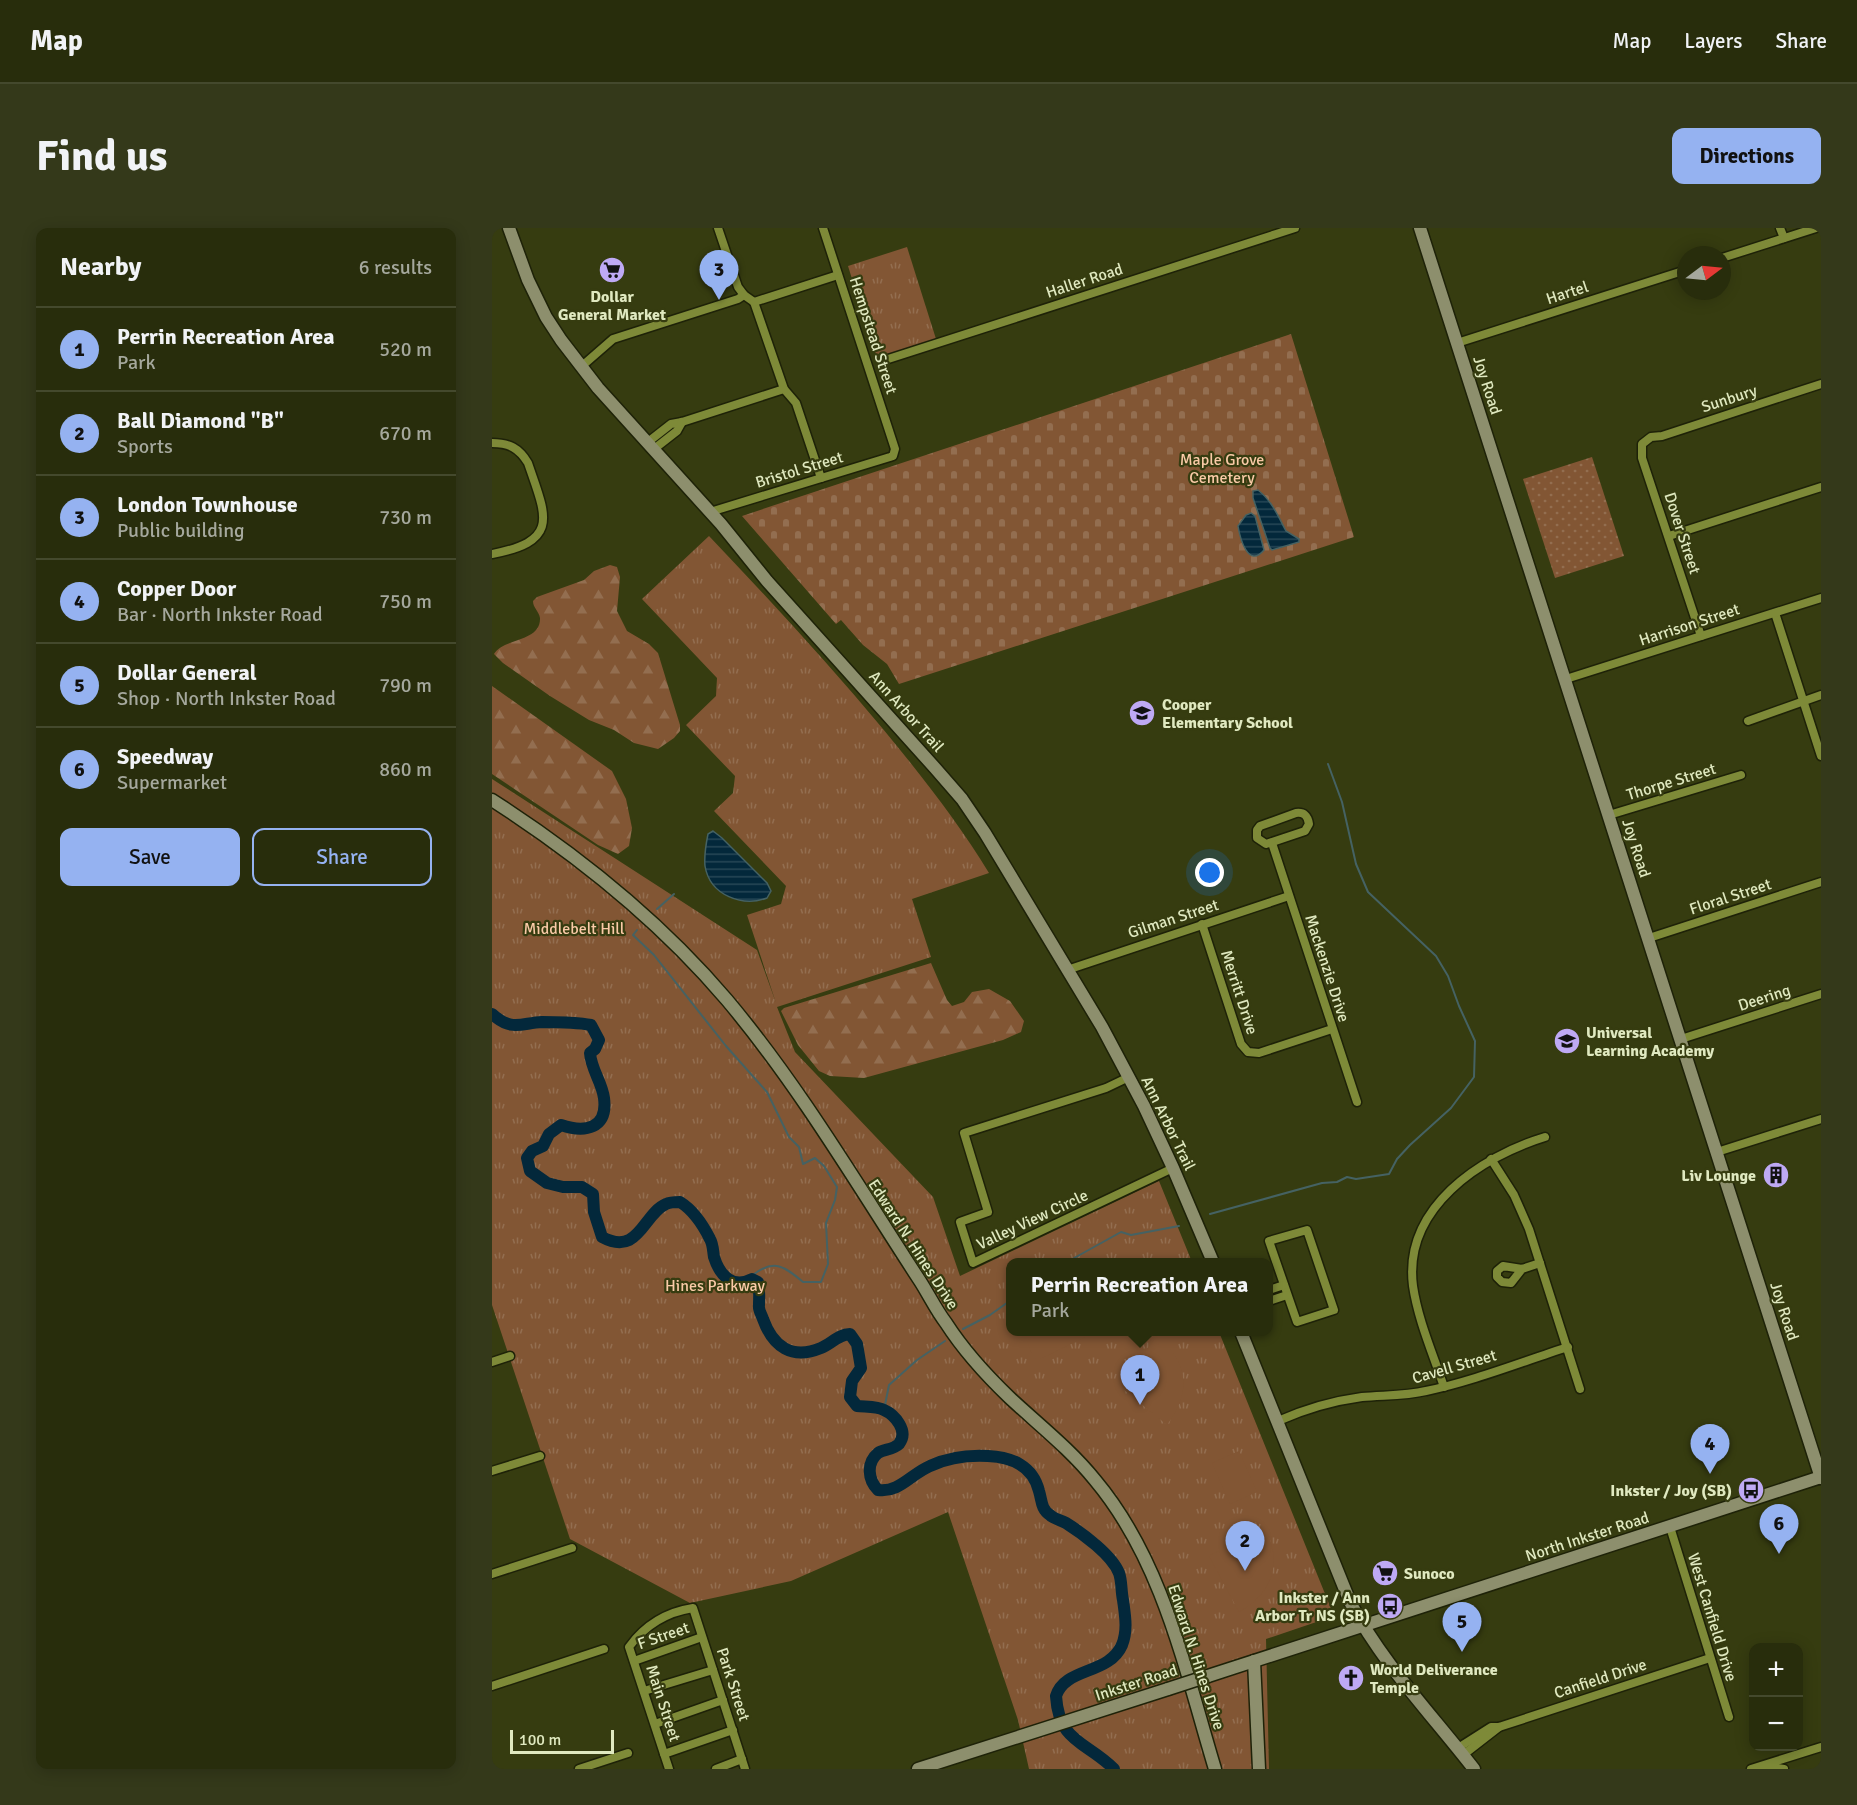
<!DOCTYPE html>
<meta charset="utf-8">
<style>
body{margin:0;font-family:Signika,sans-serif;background:#34391a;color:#f1f3f6}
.controls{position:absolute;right:18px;bottom:18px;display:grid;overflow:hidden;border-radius:12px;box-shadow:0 3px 15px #0003}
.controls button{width:54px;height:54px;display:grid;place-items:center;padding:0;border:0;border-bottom:2px solid #44492d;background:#282d0c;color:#f1f3f6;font:30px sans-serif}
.compass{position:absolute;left:1185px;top:18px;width:54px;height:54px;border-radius:50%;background:#282d0c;box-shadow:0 3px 15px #0003;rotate:74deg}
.scale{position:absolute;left:18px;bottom:15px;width:104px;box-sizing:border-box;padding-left:6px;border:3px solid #e0e9c0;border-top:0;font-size:16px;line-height:21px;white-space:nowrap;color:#e0e9c0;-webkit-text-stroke:4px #363c10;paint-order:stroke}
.you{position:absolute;left:718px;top:645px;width:21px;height:21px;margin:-15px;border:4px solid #fff;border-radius:50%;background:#1a73e8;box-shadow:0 0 0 9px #1a73e833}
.badge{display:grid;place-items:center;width:39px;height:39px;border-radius:50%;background:#95b2f1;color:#111;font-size:20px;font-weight:700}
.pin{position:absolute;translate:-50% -50px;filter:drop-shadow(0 2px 3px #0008)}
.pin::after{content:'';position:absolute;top:32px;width:21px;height:18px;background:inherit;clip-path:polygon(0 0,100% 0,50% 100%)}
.popup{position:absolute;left:514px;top:1030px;width:267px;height:78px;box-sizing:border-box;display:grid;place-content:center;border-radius:12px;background:#282d0c;filter:drop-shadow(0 2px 4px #0005);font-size:20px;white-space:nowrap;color:#a5a89d}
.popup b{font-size:22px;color:#f1f3f6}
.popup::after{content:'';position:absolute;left:50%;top:100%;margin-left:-12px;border:12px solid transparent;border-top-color:#282d0c}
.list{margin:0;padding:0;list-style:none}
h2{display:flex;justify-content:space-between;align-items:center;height:78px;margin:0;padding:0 24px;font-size:26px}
h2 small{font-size:20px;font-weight:400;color:#a5a89d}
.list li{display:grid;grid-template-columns:39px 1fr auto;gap:18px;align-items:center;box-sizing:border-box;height:84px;padding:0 24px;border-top:2px solid #44492d}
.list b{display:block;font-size:22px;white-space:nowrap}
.list p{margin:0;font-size:20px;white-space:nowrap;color:#a5a89d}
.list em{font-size:20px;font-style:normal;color:#a5a89d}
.actions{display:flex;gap:12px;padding:18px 24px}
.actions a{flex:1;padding:14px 0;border:2px solid #95b2f1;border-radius:12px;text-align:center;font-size:21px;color:#95b2f1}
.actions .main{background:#95b2f1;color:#111}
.map{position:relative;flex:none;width:1329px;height:1541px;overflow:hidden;border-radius:12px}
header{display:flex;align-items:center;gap:36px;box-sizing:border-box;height:84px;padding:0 30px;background:#282d0c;border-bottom:2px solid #44492d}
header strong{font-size:28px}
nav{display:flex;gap:33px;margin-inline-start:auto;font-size:21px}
.intro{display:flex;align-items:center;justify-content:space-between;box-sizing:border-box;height:144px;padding:0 36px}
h1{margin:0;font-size:42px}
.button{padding:15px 27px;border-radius:12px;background:#95b2f1;color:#111;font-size:21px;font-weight:700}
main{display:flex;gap:36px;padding:0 36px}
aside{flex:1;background:#282d0c;border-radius:12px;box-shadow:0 3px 15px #0003}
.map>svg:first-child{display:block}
.grass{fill:url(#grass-dots)}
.forest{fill:url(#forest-firs)}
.cemetery{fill:url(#cemetery-stones)}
.park{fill:url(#park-tufts)}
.garden{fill:#825634}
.water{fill:url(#water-rules);stroke:#456263;stroke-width:1.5}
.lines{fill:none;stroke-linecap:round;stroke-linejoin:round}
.stream{stroke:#456263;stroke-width:2}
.river{stroke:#03283b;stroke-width:12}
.street-casing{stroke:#1e2208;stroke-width:11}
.secondary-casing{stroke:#1e2208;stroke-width:15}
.street{stroke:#7e8a38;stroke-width:8}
.secondary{stroke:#8d8f6d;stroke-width:12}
.secondary-bridge-casing{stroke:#1e2208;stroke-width:15;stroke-linecap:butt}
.secondary-bridge{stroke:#8d8f6d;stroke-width:12}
.labels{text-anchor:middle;stroke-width:4.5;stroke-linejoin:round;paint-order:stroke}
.street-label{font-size:16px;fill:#e0e9c0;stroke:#363c10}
.poi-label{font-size:16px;font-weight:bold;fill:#e0e9c0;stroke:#363c10;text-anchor:start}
.park-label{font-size:16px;fill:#facaa7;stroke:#363c10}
</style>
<header>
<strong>Map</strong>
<nav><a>Map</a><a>Layers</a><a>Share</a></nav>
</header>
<div class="intro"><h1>Find us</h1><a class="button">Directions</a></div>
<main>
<aside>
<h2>Nearby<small>6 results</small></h2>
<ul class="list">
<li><span class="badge">1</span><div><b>Perrin Recreation Area</b><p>Park</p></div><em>520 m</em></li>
<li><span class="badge">2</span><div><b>Ball Diamond &quot;B&quot;</b><p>Sports</p></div><em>670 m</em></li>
<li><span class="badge">3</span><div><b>London Townhouse</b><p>Public building</p></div><em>730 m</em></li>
<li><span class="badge">4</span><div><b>Copper Door</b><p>Bar · North Inkster Road</p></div><em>750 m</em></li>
<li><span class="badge">5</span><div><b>Dollar General</b><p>Shop · North Inkster Road</p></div><em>790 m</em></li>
<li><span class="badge">6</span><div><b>Speedway</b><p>Supermarket</p></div><em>860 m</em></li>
</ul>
<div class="actions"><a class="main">Save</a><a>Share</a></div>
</aside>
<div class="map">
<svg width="1329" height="1541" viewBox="0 0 1329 1541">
<defs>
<pattern id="grass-dots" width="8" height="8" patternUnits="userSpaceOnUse" patternTransform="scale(1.5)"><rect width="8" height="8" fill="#825634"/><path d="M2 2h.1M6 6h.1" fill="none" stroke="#936e50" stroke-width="1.8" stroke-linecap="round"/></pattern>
<pattern id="forest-firs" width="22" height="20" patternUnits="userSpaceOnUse" patternTransform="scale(1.5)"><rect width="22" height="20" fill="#825634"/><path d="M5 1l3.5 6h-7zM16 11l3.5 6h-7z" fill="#936e50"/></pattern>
<pattern id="cemetery-stones" width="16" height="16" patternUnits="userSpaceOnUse" patternTransform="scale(1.5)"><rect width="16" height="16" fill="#825634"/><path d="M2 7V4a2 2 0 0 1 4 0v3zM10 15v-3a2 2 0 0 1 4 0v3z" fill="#936e50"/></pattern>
<pattern id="park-tufts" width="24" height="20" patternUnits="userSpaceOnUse" patternTransform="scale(1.5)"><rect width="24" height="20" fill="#825634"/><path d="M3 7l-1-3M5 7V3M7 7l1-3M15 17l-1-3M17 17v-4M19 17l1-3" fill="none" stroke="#936e50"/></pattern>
<pattern id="water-rules" width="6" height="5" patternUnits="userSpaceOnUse" patternTransform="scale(1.5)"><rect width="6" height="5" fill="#03283b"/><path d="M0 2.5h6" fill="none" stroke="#274756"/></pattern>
</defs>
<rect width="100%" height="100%" fill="#363c10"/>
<polygon class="grass" points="1100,229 1132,328 1063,350 1031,251"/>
<g class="forest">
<path d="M118,337L125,339L128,349L125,383L135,403L157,416L166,425L188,497V503L182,510L166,521L142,515L122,502L97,492L58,468L11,435L2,426C11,410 49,414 48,390C47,383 41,380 41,373L45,369L92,352L102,343Z"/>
<polygon points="0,458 120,543 134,571 140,600 137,618 126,626 106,617 0,546"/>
<polygon points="439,735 455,772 460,778 472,774 480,764 497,761 518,773 532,793 529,804 511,812 372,850 338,848 327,843 306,817 289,783 292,780"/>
</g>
<polygon class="cemetery" points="799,106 862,309 407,456 395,436 371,417 349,392 344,396 250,288"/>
<g class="park">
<polygon points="415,19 444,111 385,130 356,38"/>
<path d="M217,308C277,371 336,435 391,501C429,547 466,594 497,645L420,671L439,729L285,779L303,824L441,969L468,1048L667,953L700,1034H519V1104H727L842,1388L774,1411L777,1541H537L526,1492L456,1284L299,1353L198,1375L78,1311L0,1077V551L265,722L284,775L255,687L289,676L294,658L222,583L241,565L243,548L194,497L224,468L225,450L150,371Z"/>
</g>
<g class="garden">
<polygon points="550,1104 594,1104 595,1106 593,1109 548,1131 544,1131 539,1124 535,1113"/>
<path d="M665,1108C696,1133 700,1164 675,1197L626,1157Z"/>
<polygon points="747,1223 765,1264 738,1276 720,1235"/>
<path d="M772,1298C791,1333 782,1364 747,1384L717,1328Z"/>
</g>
<g class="water">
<path d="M766,262C780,273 786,288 794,303L807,311V314L780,322L778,320L761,270V263Z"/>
<path d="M759,285L763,288L772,322C756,341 748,310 746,298L754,287Z"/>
<path d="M221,603L230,610L275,655L279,663L275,670C251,679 218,668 213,638C212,628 214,616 216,606Z"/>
</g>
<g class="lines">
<g class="stream">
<polyline points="165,681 182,666"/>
<path d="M145,702L141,707L162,727L234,818L275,864L297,909L307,919L311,936L323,930L332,938L345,959L343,972L334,995L336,1036L329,1054H311C293,1039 282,1030 261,1047L260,1051"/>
<polyline points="718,986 830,955 845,954 855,949 864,951 897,946 905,931 918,917 959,880 982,849 983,813 967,778 956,748 944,728 876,664 864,636 850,574 836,536"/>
<polyline points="575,1034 629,1004 639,1007 687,998"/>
<polyline points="471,1101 498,1087 519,1072"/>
<polyline points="392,1182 397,1157 425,1132 453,1113"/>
</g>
<path class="river" d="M0,786C20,804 29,795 50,794C66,794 84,794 99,797L107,812L103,821L98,825C99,841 110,854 112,870C116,901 93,905 69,897L57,906L51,918L40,923L35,930L38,943L55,955L71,959H90L101,966L102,984L110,1009C147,1029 151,986 174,976C178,974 184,974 188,974C201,982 211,997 218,1011C221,1016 221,1023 222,1029C228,1048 241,1061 260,1051L266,1054C268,1063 267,1069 267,1077C266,1082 270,1087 271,1091C281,1119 300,1132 329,1120C339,1116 347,1106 358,1106L365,1116L369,1140L360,1153L358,1169L365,1178C373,1179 385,1178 392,1182C403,1187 417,1203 407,1216C401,1222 392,1221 386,1225C374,1235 376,1252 386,1262C407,1265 419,1246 438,1238C455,1230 477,1227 496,1228C520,1229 541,1238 547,1263C550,1273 549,1281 558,1287C562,1291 569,1292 574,1295C590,1305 620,1327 627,1345C630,1353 629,1363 631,1372C633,1387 636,1402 630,1417C617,1447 573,1439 564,1468C567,1515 594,1513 622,1541"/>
<defs>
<g id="street">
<polyline points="226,0 246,59 252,67 262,74"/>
<polyline points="1288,0 1292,10"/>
<polyline points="1230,30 1324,0"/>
<polyline points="262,74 292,161 304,175 329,250"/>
<polyline points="262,74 346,47"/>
<polyline points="965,115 1194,42"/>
<polyline points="390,133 803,0"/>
<polyline points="90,138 121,111 246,71 252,67"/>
<polyline points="156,214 179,196 190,194 292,161"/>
<path d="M0,215C17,215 27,220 36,235C54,288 69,313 0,326"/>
<polyline points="162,221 185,203 190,194"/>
<polyline points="218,284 398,229 401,228 403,221 331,0"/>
<polyline points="1177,308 1329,259"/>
<polyline points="1283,385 1329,528"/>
<polyline points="1209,408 1150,230 1150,216 1159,209 1170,208 1329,156"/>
<polyline points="1074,451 1329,370"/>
<polyline points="1256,493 1329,467"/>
<path d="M804,585C812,584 816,588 817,596L813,603L774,616L765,610V602L768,598Z"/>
<polyline points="1117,587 1249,547"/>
<polyline points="780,615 865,874"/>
<polyline points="710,696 749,816 756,824 767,825 840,801"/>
<polyline points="1157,710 1329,654"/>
<polyline points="575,742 797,668"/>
<polyline points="1189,811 1329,766"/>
<polyline points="637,849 614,860 472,905 496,984 468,994 481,1035 681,940"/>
<polyline points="1225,924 1329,891"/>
<polyline points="999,931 1022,967 1037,1001 1088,1161"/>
<polygon points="815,1002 842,1082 805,1094 777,1013"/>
<polyline points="1030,1041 1019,1055 1010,1054 1005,1049 1005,1043 1011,1038 1030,1041 1048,1035"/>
<polyline points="777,1062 792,1057"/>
<polyline points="777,1073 795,1067"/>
<polyline points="0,1134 18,1128"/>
<path d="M952,1159C941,1126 926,1092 921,1058C911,980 988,929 1053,909"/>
<path d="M786,1193C813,1181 840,1173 870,1169C891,1167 913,1168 934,1163C982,1153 1029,1134 1076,1119"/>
<polyline points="0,1243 48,1228"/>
<polyline points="1178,1299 1237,1489"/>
<polyline points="0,1346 80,1320"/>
<polyline points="142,1433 210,1409"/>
<polyline points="0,1458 112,1421"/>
<polyline points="152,1463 221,1442"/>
<polyline points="163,1496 231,1472"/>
<polyline points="966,1520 999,1499 1007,1499 1218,1430"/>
<polyline points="172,1526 241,1502"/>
<polyline points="971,1527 1007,1499"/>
<polyline points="1275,1538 1292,1541"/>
<polyline points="87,1541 136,1525"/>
<path d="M177,1541L137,1419C153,1397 175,1384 201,1380L253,1541"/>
<polyline points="224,1541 250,1531"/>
<polyline points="1259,1541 1329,1519"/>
</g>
<g id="secondary">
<polyline points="17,0 36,52 54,89 69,112 106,160 229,296 275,353 443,540 470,571 493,605 610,799 652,878 681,940 721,1034"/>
<polyline points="928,0 1329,1250"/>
<path d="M0,572C87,628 168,693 235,772C308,859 366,958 428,1053C437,1067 444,1082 454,1095C472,1123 494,1147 518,1170C547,1197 578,1221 603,1252C671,1333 693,1442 723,1541"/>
<path d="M749,1104L858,1374C890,1435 940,1487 982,1541"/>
<polyline points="762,1433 767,1541"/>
<polyline points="716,1448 1329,1249"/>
<polyline points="426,1541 676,1461"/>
</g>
</defs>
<use href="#street" class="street-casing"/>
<use href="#secondary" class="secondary-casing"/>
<use href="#street" class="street"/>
<use href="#secondary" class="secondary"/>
<defs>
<polyline id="secondary-bridge" points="676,1461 716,1448"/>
</defs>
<use href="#secondary-bridge" class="secondary-bridge-casing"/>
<use href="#secondary-bridge" class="secondary-bridge"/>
</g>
<defs>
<symbol id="supermarket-disc" viewBox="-11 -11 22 22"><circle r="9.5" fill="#bea9f4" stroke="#363c10"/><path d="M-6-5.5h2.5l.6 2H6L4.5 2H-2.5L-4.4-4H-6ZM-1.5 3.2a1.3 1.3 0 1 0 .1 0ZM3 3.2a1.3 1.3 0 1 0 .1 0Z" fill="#111"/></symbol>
<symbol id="school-disc" viewBox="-11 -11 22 22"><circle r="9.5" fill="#bea9f4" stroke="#363c10"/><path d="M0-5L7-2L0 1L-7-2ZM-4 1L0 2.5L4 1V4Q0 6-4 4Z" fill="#111"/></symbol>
<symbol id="building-disc" viewBox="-11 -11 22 22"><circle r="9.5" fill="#bea9f4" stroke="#363c10"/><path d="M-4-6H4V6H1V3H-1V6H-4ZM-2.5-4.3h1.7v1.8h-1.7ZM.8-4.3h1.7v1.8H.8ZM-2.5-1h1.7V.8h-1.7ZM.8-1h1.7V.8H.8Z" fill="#111"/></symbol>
<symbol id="bus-disc" viewBox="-11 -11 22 22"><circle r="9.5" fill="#bea9f4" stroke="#363c10"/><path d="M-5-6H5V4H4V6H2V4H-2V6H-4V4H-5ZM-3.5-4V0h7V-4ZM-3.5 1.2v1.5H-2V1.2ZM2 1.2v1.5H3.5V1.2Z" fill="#111"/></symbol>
<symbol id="church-disc" viewBox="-11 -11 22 22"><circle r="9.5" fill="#bea9f4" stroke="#363c10"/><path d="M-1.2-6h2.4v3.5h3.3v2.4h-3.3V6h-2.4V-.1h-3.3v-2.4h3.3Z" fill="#111"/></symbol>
</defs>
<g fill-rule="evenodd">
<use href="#supermarket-disc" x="105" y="27" width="30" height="30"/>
<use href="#school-disc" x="635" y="470" width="30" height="30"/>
<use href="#school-disc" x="1060" y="798" width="30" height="30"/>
<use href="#building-disc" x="1269" y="932" width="30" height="30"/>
<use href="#bus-disc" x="1244" y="1247" width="30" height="30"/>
<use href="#supermarket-disc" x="878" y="1330" width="30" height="30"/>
<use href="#bus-disc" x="883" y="1363" width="30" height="30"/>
<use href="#church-disc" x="844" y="1435" width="30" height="30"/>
</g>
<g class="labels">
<g class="street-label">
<text transform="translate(592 52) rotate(-18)" y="6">Haller Road</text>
<text transform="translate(1075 64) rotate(-18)" y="6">Hartel</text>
<text transform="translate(382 107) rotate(72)" y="6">Hempstead Street</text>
<text transform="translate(996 157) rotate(72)" y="6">Joy Road</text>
<text transform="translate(1237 170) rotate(-18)" y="6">Sunbury</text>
<text transform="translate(307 241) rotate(-17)" y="6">Bristol Street</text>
<text transform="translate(1191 305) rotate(72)" y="6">Dover Street</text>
<text transform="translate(1197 396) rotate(-18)" y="6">Harrison Street</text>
<text transform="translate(415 483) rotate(48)" y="6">Ann Arbor Trail</text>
<text transform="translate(1179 553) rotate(-17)" y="6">Thorpe Street</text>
<text transform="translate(1145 620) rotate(72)" y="6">Joy Road</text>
<text transform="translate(1238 668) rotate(-18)" y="6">Floral Street</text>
<text transform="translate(681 690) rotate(-18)" y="6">Gilman Street</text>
<text transform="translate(836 740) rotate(72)" y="6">Mackenzie Drive</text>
<text transform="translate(748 764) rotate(72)" y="6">Merritt Drive</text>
<text transform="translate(1272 769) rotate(-18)" y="6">Deering</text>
<text transform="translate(677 895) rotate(64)" y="6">Ann Arbor Trail</text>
<text transform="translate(540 991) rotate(-25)" y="6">Valley View Circle</text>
<text transform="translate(422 1016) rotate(57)" y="6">Edward N. Hines Drive</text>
<text transform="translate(1293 1083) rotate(72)" y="6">Joy Road</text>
<text transform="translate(962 1138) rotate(-16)" y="6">Cavell Street</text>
<text transform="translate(1095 1308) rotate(-18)" y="6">North Inkster Road</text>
<text transform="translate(1221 1389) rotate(73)" y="6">West Canfield Drive</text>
<text transform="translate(171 1407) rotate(-19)" y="6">F Street</text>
<text transform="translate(705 1429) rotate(72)" y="6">Edward N. Hines Drive</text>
<text transform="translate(1108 1450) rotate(-18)" y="6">Canfield Drive</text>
<text transform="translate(644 1454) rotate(-18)" y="6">Inkster Road</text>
<text transform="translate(242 1456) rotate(72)" y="6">Park Street</text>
<text transform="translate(172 1475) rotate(72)" y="6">Main Street</text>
</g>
<g class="poi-label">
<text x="120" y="74" text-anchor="middle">Dollar<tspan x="120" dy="18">General Market</tspan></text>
<text x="670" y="482">Cooper<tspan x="670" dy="18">Elementary School</tspan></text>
<text x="1094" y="810">Universal<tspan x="1094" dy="18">Learning Academy</tspan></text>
<text x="1264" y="953" text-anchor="end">Liv Lounge</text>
<text x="1240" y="1268" text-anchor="end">Inkster / Joy (SB)</text>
<text x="912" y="1351">Sunoco</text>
<text x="878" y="1375" text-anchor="end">Inkster / Ann<tspan x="878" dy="18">Arbor Tr NS (SB)</tspan></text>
<text x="878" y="1447">World Deliverance<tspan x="878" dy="18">Temple</tspan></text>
</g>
<g class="park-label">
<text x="730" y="237">Maple Grove<tspan x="730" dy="18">Cemetery</tspan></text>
<text x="82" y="706">Middlebelt Hill</text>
<text x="223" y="1063">Hines Parkway</text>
</g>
</g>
</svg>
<div class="controls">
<button>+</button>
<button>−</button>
</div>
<svg class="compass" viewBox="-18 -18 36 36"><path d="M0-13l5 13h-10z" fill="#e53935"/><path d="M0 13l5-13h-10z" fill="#a5a89d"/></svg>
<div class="scale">100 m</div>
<div class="you"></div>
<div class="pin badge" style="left:648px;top:1177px">1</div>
<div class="popup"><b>Perrin Recreation Area</b>Park</div>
<div class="pin badge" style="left:753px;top:1343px">2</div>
<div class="pin badge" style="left:227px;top:72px">3</div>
<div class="pin badge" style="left:1218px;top:1246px">4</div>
<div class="pin badge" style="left:970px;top:1424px">5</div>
<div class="pin badge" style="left:1287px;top:1326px">6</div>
</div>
</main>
